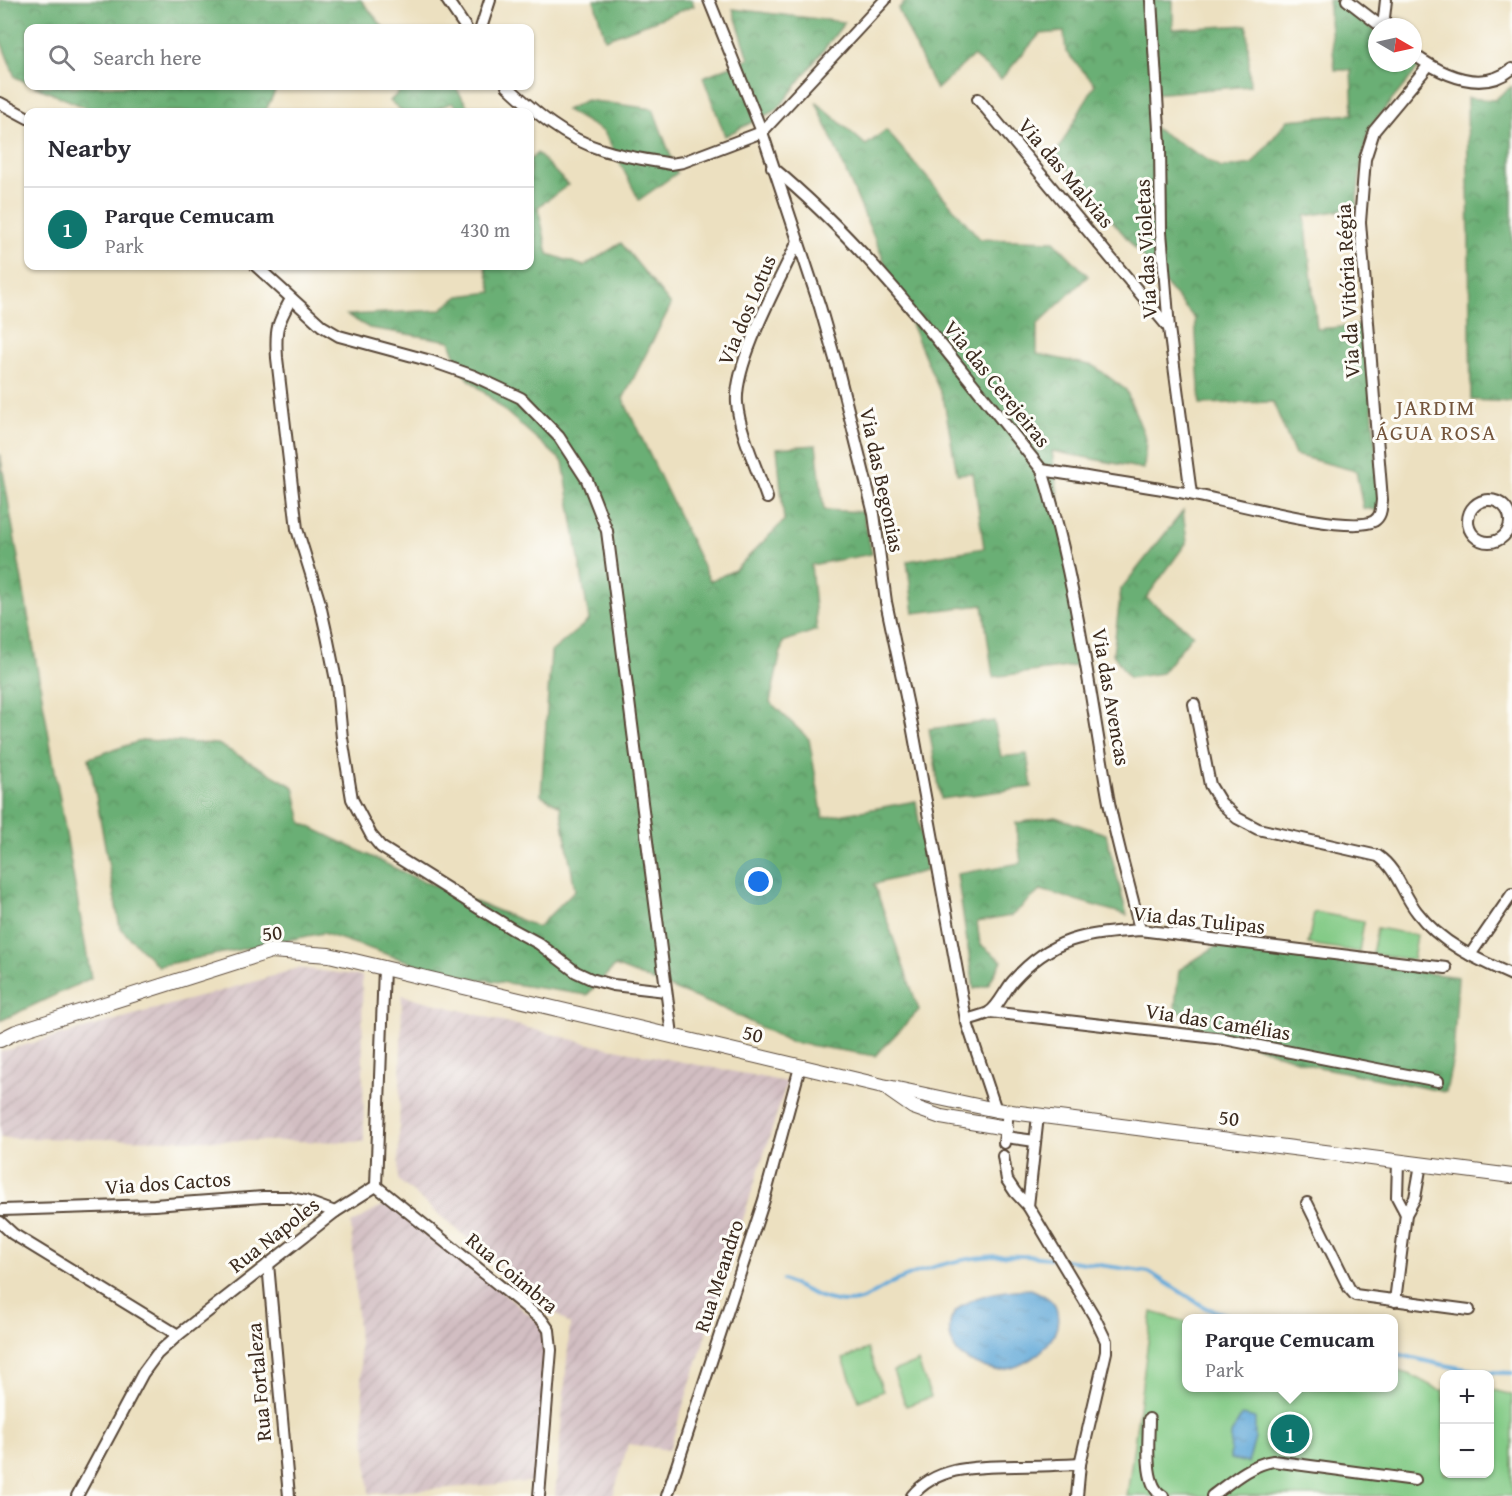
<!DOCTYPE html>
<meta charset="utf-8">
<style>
body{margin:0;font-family:"Gentium Book Plus",serif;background:#f2f2f3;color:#2b2b33}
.controls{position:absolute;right:18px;bottom:18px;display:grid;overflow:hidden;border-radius:12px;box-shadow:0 2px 4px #0004}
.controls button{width:54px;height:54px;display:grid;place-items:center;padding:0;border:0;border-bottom:2px solid #e1e1e2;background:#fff;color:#2b2b33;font:30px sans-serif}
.compass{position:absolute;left:1368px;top:18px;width:54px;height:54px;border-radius:50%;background:#fff;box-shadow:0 2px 4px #0004;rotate:99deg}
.you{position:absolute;left:759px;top:882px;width:21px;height:21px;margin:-15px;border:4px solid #fff;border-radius:50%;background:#1a73e8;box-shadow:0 0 0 9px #1a73e833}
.badge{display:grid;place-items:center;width:39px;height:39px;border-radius:50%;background:#0f766e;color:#fff;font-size:20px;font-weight:700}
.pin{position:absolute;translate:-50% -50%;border:3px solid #fff;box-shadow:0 2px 6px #0006}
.popup{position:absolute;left:1182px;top:1314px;width:216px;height:78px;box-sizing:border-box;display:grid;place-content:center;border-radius:12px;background:#fff;filter:drop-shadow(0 2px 4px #0005);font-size:20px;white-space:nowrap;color:#7c7c81}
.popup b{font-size:22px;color:#2b2b33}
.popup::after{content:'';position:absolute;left:50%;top:100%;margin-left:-12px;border:12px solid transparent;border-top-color:#fff}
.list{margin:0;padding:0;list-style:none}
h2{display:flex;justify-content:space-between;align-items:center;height:78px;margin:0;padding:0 24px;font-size:26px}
h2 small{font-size:20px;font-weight:400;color:#7c7c81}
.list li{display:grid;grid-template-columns:39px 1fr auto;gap:18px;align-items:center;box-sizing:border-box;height:84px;padding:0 24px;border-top:2px solid #e1e1e2}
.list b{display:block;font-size:22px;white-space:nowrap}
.list p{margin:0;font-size:20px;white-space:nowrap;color:#7c7c81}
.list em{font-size:20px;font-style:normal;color:#7c7c81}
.icon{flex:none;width:33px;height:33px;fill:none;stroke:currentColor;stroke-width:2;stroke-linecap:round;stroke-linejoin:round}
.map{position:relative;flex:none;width:1512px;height:1496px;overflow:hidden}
.search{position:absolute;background:#fff;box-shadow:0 2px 4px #0004;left:24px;top:24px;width:510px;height:66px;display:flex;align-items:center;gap:15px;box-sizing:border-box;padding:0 21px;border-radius:12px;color:#7c7c81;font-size:22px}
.panel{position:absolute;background:#fff;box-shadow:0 2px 4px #0004;left:24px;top:108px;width:510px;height:162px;border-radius:12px}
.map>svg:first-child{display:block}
.industrial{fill:url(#industrial-furrows)}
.forest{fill:url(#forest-crowns);stroke:#536c49;stroke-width:1.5}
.park{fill:#84cb87;stroke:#607a52;stroke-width:1.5}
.water{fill:url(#water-ripples);stroke:#4e697b;stroke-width:1.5}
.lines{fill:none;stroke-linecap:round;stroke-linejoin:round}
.stream{stroke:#61a8d8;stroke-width:4}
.street-casing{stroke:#564536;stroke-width:14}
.secondary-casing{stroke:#564536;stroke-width:16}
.street{stroke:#fff;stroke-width:10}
.secondary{stroke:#fff;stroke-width:14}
.labels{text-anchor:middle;stroke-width:6;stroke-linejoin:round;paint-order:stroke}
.street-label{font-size:21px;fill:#3b2a1e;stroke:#fdfcf7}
.neighbourhood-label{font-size:22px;letter-spacing:1.5px;fill:#74553c;stroke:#fdfcf7}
</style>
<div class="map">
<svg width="1512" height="1496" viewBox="0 0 1512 1496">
<defs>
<pattern id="industrial-furrows" width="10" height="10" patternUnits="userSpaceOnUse" patternTransform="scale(1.5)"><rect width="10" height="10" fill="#d2bec2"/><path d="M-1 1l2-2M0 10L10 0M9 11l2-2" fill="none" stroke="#b5a3a6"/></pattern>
<pattern id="forest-crowns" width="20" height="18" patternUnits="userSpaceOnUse" patternTransform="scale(1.5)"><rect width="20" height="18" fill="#6baf74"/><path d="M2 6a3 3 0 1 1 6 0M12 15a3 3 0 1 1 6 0" fill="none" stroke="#598f5f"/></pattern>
<pattern id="water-ripples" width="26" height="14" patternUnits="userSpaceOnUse" patternTransform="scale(1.5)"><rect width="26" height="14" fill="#61a8d8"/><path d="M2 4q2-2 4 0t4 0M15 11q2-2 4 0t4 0" fill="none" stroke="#5189af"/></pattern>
</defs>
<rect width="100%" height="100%" fill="#fdfcf7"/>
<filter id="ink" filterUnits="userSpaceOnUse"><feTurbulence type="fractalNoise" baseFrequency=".0167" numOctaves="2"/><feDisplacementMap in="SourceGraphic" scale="12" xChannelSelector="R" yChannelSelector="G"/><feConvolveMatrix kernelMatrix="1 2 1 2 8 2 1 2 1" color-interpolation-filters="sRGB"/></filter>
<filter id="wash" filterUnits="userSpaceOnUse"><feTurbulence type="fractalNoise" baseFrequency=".008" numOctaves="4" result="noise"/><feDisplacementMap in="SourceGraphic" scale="24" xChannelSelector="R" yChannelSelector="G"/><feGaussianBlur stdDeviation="1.35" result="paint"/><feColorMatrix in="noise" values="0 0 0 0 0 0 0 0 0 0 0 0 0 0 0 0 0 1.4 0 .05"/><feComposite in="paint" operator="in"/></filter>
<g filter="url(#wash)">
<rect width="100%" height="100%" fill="#ece0c0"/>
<g class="industrial">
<polygon points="298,968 362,976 364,1142 0,1138 0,1052 253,982"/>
<polygon points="402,995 594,1045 787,1082 669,1450 628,1444 613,1496 555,1496 570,1325 398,1180"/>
<polygon points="391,1201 549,1331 540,1481 369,1494 351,1224"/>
</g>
<g class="forest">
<polygon points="0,0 361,0 384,28 28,28 28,83 15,77 0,39"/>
<polygon points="594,0 692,0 694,6 605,39"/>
<polygon points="907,0 1173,0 1173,29 1247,25 1250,86 1151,94 1154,128 1221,168 1252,164 1288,120 1353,114 1351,70 1335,70 1328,0 1334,0 1377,32 1377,63 1413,63 1413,59 1421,65 1369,128 1362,159 1356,208 1305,216 1317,329 1365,325 1381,511 1363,508 1356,471 1295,455 1273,402 1200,404 1195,319 1056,154 1095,84 1066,52 1064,32 1040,34 1001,79 973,56 936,90 898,9"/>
<polygon points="733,9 845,22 778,109 725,136 703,77 749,59"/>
<polygon points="34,86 283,86 277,87 266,110 259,112 96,112"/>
<polygon points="405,86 455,86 471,112 464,112 452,103 427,112 403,112 390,101"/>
<polygon points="1512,86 1512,402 1471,400 1467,98 1494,100"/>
<polygon points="586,100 653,109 677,173 639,200 604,132 566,110"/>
<polygon points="816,102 866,145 886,130 980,239 1054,241 1088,276 1037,325 1037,354 1094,366 1126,390 1146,439 1144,469 1052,451 1082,665 993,677 983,605 914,613 907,561 984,548 973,473 957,474 944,401"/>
<polygon points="537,153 568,185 538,207 548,254 584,266 621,243 671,305 623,399 710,581 735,570 784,521 777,448 816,445 824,510 863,512 872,554 811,565 817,630 783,642 770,702 809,739 823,818 916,801 926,871 874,884 919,1010 875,1056 790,1042 724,1009 615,966 587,995 446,974 323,933 158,966 120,928 89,758 143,740 218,744 294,787 302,823 411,876 538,927 575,890 560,806 541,795 551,652 589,620 563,462 461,372 450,341 369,328 347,315 440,310 459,296 492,292 485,266 530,266 530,160"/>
<polygon points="0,454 91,978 0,1021"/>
<polygon points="1183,511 1187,542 1146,598 1193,634 1162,673 1129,678 1113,654 1121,589"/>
<polygon points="994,721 1001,757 1027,754 1032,787 941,799 929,729"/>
<polygon points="1055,817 1106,834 1127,915 1041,890 1011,916 977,922 980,944 1002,961 988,985 974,989 957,874 1021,863 1016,823"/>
<polygon points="1216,946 1458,977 1453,1058 1446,1092 1314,1066 1193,1025 1175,1007 1179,970"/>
</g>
<g class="park">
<polygon points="1314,912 1364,921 1359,952 1308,944"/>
<polygon points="1377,928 1417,935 1413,960 1372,954"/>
<polygon points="1152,1312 1186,1322 1186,1388 1394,1388 1394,1370 1411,1375 1439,1390 1444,1390 1444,1474 1490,1474 1490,1389 1512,1395 1512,1496 1127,1496"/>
<polygon points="868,1349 883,1391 859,1401 843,1359"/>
<polygon points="918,1362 931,1397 906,1406 893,1371"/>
</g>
<g class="water">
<path d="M1031,1289C1040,1293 1052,1298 1056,1308C1066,1339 1029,1367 1002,1370C993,1371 980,1366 971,1362C961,1357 954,1351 951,1339C939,1296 1003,1290 1031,1289Z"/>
<polygon points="1242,1415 1255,1418 1255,1439 1248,1463 1230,1459 1231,1434"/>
</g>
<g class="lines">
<g class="stream">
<polyline points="1064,1260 1149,1272 1206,1308 1238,1318"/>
<path d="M783,1280C805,1290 824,1302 848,1302C867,1302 881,1287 898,1280C950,1257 1000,1251 1056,1259"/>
<path d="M1394,1353C1431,1363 1473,1373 1512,1373"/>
</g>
</g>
</g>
<g filter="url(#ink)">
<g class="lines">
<defs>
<g id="street">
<polyline points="447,0 466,28"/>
<polyline points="709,0 762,132 820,307 837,366 874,514 886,602 912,725 966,1020 996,1110"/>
<polyline points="1151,0 1160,145 1161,232 1169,328 1191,494"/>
<polyline points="1347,0 1382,27"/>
<polyline points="1383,27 1386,0"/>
<polyline points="481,28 490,0"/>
<path d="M1413,54C1441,74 1481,94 1512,69"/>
<path d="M507,86C536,113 564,138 603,150C625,157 649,160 671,164L683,162L762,132L885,0"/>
<polyline points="978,99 1169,328"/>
<polyline points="0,103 28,118"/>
<path d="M772,167C876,253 957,366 1042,470C1091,478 1141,485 1190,494C1223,500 1349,535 1374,521C1382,516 1381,507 1382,500L1360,222L1365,159L1374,131L1429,65"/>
<polyline points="256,266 322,326 339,336 431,361 474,376 521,398 559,437 587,480 607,531 672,1035"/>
<path d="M291,299C277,324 275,329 277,358L297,529L319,600L327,636L337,685L342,738L352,799L371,835L381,847L512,929L538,943L576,972L591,979L613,985L666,991"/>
<path d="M1042,470C1075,576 1089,688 1108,797C1116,842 1130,886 1140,930"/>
<path d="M767,498C758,471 739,431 737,403C734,362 780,280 798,241"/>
<circle cx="1489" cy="521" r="21"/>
<path d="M1194,704L1210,785L1221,803L1237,818L1258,829L1378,856C1398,870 1402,893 1417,912C1440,943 1478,960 1512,975"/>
<polyline points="1470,955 1512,894"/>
<polyline points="990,1012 1224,1039 1438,1081"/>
<path d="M966,1020C973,1018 981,1016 988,1013C998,1008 1005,990 1013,981C1052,937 1085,934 1140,930L1446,968"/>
<polyline points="1005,1137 1035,1141"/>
<polyline points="1004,1143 1008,1112"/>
<polyline points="1003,1156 1007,1180 1015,1192 1028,1206 1094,1316 1106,1341 1106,1352 1080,1464 1077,1496"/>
<polyline points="1398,1161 1397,1197 1406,1214"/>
<polyline points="376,1186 542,1320 549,1330 551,1350 539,1496"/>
<polyline points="376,1186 384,968"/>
<polyline points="1307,1203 1349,1288 1355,1295 1469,1310"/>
<polyline points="1028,1206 1038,1116"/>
<polyline points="2,1210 154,1205 263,1197 287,1197 305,1201 335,1212"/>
<polyline points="0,1222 13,1234 178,1335"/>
<polyline points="268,1264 289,1496"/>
<polyline points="1395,1301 1406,1214 1415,1198 1421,1164"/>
<path d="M1149,1419C1149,1439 1143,1486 1163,1496"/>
<polyline points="77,1496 143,1373 157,1354 178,1335 335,1212 376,1186"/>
<polyline points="667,1496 764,1200 800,1067"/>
<path d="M912,1496C937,1465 979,1467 1015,1466C1037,1466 1058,1465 1080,1464"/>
<path d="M1212,1496C1231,1482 1249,1465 1273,1461L1415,1480"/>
</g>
<g id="secondary">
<polyline points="0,1040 16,1032 271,951 329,955 883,1086 996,1110 1512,1176"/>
<polyline points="890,1091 913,1107 941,1117 1006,1128"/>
</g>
</defs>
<use href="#street" class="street-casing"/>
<use href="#secondary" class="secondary-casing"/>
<use href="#street" class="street"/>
<use href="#secondary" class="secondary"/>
</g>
</g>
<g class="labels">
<g class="street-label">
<text transform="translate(1066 173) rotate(50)" y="7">Via das Malvias</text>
<text transform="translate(1146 249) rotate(-93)" y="7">Via das Violetas</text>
<text transform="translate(1348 291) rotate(-93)" y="7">Via da Vitória Régia</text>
<text transform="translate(747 310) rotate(-67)" y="7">Via dos Lotus</text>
<text transform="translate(997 384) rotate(51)" y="7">Via das Cerejeiras</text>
<text transform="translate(882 480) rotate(78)" y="7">Via das Begonias</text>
<text transform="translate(1111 697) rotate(80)" y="7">Via das Avencas</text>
<text transform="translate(1199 920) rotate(6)" y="7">Via das Tulipas</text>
<text transform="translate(272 933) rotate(-6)" y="7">50</text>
<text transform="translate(1218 1022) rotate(9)" y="7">Via das Camélias</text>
<text transform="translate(753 1034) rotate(14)" y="7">50</text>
<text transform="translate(1229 1118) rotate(7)" y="7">50</text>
<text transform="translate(168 1183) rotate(-4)" y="7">Via dos Cactos</text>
<text transform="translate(274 1235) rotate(-38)" y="7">Rua Napoles</text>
<text transform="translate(512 1273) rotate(40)" y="7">Rua Coimbra</text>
<text transform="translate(719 1276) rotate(-72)" y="7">Rua Meandro</text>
<text transform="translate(259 1382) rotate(-95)" y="7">Rua Fortaleza</text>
</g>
<g class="neighbourhood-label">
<text x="1436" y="415">JARDIM<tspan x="1436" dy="25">ÁGUA ROSA</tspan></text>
</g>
</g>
</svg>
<div class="controls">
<button>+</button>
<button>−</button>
</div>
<svg class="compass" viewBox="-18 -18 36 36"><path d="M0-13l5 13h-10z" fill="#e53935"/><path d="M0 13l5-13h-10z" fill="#7c7c81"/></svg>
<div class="you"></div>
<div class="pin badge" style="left:1290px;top:1434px">1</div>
<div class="popup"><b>Parque Cemucam</b>Park</div>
<div class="search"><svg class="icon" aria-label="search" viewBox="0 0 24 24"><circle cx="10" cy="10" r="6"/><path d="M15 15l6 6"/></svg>Search here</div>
<section class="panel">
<h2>Nearby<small></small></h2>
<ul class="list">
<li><span class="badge">1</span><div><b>Parque Cemucam</b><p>Park</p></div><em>430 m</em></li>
</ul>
</section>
</div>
